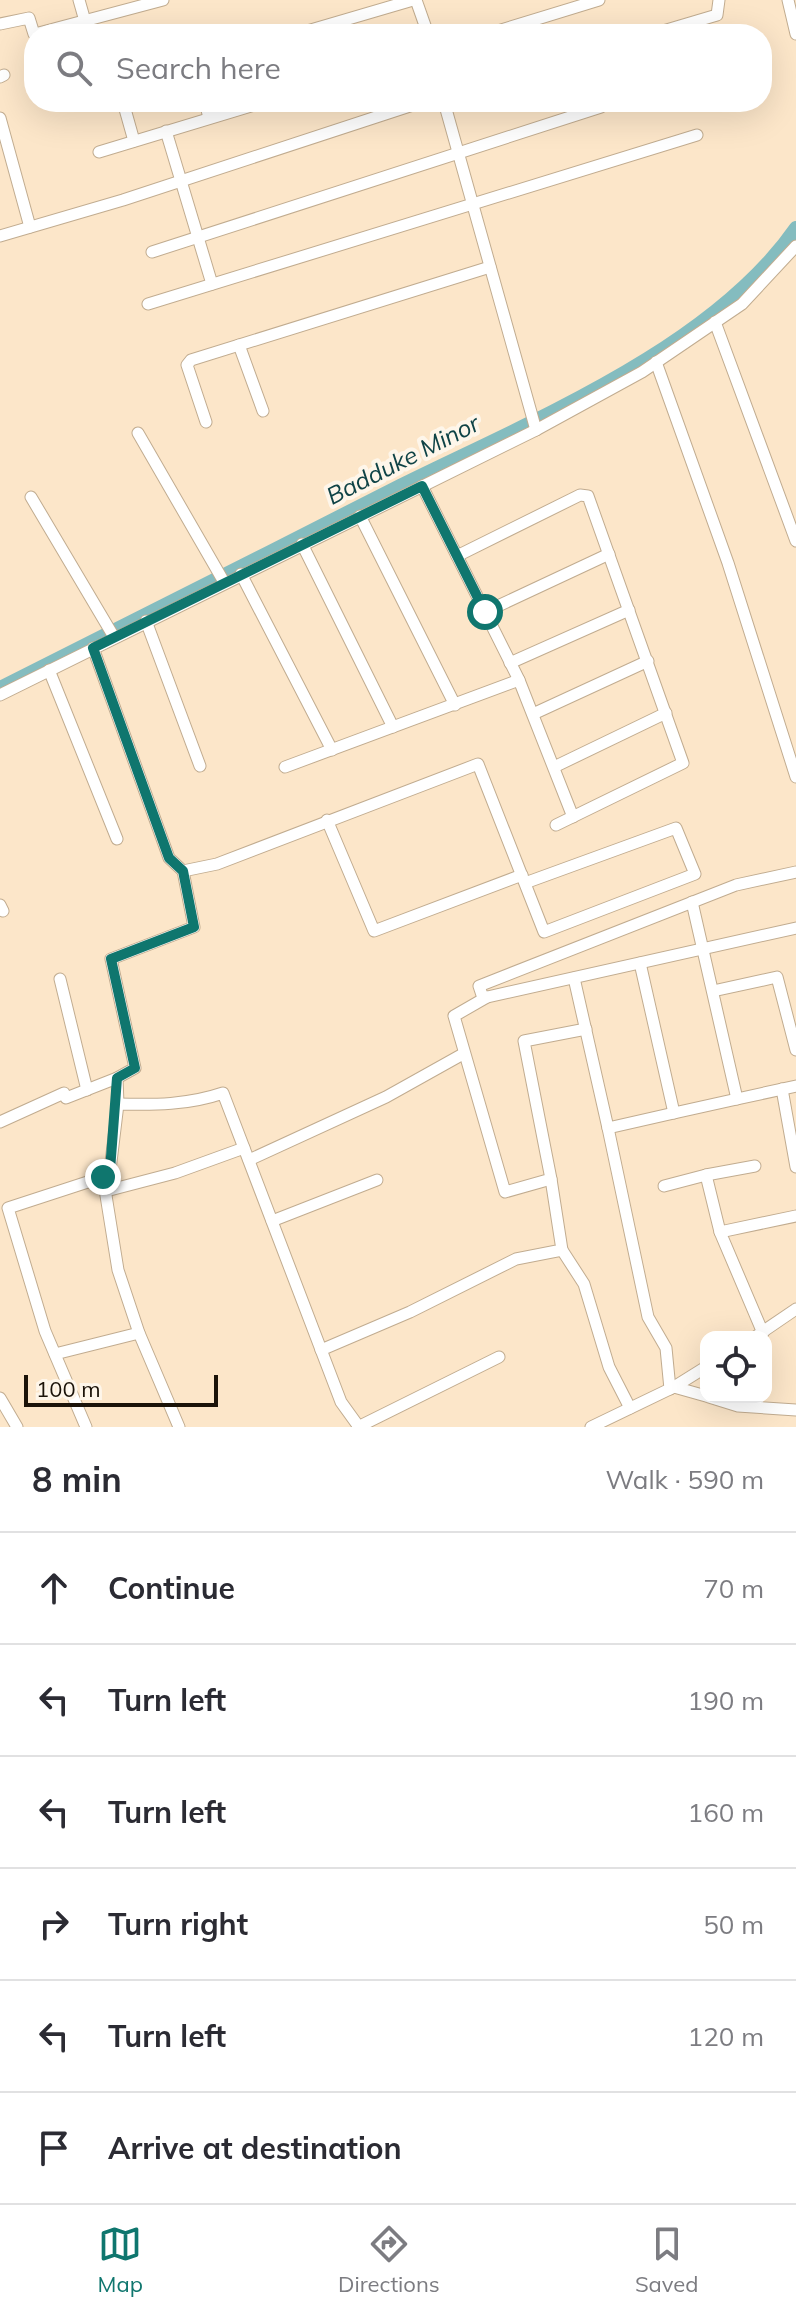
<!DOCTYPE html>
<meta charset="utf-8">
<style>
body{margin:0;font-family:Mulish,sans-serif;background:#f7f7f7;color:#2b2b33}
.controls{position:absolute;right:24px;bottom:24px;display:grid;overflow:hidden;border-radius:16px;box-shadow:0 8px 32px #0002}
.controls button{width:72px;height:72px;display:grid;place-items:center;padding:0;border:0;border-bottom:2px solid #e1e1e2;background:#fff;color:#2b2b33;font:40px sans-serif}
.scale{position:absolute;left:24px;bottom:20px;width:194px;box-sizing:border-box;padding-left:8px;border:4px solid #1b1309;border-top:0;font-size:22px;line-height:28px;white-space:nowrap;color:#1b1309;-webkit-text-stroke:6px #fef6ea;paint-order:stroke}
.stop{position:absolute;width:24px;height:24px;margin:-18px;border:6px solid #0f766e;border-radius:50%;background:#fff}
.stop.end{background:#0f766e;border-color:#fff;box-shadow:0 2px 8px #0008}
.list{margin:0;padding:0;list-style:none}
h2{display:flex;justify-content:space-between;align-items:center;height:104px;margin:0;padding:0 32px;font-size:34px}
h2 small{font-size:26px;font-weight:400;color:#7c7c81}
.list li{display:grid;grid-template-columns:52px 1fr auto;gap:24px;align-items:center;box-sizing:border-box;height:112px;padding:0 32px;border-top:2px solid #e1e1e2}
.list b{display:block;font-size:30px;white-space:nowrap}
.list em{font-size:26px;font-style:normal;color:#7c7c81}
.icon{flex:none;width:44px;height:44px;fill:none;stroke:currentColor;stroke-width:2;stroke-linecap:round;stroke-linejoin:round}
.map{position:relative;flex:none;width:796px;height:1427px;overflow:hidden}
.search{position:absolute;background:#fff;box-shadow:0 8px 32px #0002;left:24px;right:24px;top:24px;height:88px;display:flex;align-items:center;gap:20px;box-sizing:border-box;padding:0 28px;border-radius:32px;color:#7c7c81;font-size:30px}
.sheet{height:776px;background:#fff}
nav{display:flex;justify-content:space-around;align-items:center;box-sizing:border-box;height:112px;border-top:2px solid #e1e1e2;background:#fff;font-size:22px;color:#7c7c81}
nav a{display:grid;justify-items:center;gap:4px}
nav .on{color:#0f766e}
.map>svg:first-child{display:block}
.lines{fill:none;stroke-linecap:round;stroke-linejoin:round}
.canal{stroke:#84bcbf;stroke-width:14}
.street-casing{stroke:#c1ac90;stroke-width:13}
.street{stroke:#fff;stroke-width:11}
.route{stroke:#0f766e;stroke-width:10}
.labels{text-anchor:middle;stroke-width:8;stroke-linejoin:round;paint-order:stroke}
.water-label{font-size:24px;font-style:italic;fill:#0f4346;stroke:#fef6ea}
</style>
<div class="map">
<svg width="796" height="1427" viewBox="0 0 796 1427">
<rect width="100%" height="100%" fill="#fce6c9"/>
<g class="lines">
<path class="canal" d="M0,688C133,621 267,554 400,486C529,422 712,349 796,228"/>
<defs>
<g id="street">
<polyline points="79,0 85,21"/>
<polyline points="416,0 428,34"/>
<polyline points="788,0 796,34"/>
<polyline points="0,24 29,18 34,34"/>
<polyline points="35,34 163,0"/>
<polyline points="297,34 413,0"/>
<polyline points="488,34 599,0"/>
<polyline points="653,34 717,15 719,0"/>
<polyline points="0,77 4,75"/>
<polyline points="58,102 65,102"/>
<polyline points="123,102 134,141"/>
<polyline points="205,102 209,118"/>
<polyline points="444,102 536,430"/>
<polyline points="0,118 30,227"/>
<polyline points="166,131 212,284"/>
<polyline points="99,152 264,102"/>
<polyline points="0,236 123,200 422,102"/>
<polyline points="152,252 601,107"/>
<polyline points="148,304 697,135"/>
<polyline points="715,322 796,541"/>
<polyline points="239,345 263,411"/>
<polyline points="656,362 728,563 796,777"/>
<polyline points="206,422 187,365 191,360 490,267"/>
<polyline points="138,433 224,582"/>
<polyline points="422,486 519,680 573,817"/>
<polyline points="31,497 114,637"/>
<polyline points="360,516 455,705"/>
<polyline points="302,544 393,727"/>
<polyline points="457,556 580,495 588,496 683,763 556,825"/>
<polyline points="241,574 332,750"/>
<polyline points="485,612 609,554"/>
<polyline points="146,621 200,766"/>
<polyline points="93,648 169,858 183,871 217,864 478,764 544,932 695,874 676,828 525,883"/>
<polyline points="510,663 629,610"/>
<polyline points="49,670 117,839"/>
<polyline points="0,695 536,430 642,372 742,304 796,246"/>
<polyline points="533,714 648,661"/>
<polyline points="285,767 519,680"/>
<polyline points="554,767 666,713"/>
<polyline points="327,820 374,931 522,875"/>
<polyline points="796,872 736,885 479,986 483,998 796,928"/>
<polyline points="692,902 737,1099 796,1086"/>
<polyline points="0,905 3,911"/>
<polyline points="640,963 674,1113 737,1099"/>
<polyline points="574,978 608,1128 674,1113"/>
<polyline points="60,979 87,1090"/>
<polyline points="713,991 777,977 796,1050"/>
<polyline points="487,997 454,1016 505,1192 551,1179 524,1041 586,1029"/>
<polyline points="117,1078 135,1068 111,959 194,927 183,871"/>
<polyline points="782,1089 796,1167"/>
<polyline points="0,1122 64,1093 66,1098 117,1078 118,1104"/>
<polyline points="608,1128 648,1317 666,1348 670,1389"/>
<polyline points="249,1160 386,1097 463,1054"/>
<polyline points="706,1175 755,1166"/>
<polyline points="664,1186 706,1175 720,1232"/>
<polyline points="106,1191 175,1173 244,1148"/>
<polyline points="272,1221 377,1180"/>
<polyline points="562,1250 584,1284 609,1367 630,1408"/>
<polyline points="763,1333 720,1232 796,1216"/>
<polyline points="755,1337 796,1309"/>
<polyline points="321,1350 410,1312 516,1259 562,1250 551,1179"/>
<polyline points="55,1354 139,1333"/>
<polyline points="674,1387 706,1396"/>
<polyline points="709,1397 738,1406 796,1410"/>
<polyline points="0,1398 17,1427"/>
<polyline points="86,1427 45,1331 8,1208 103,1177"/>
<path d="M179,1427L139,1333L118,1270L103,1177L110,1170L118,1104C154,1105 188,1105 223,1093L341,1402L359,1427"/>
<polyline points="358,1427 499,1357"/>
<polyline points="591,1427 674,1387 706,1367"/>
</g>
</defs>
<use href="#street" class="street-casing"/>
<use href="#street" class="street"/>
</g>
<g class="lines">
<polyline class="route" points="103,1177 110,1170 117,1078 135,1068 111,959 194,927 183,871 169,858 93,648 422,486 485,612"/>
</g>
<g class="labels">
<g class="water-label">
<text transform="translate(403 460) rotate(-27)" y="8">Badduke Minor</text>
</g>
</g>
</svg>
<div class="controls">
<button><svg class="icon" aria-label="locate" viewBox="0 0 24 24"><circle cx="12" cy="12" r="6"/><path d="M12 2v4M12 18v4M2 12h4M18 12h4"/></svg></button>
</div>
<div class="scale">100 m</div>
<div class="stop" style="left:485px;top:612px"></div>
<div class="stop end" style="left:103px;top:1177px"></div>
<div class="search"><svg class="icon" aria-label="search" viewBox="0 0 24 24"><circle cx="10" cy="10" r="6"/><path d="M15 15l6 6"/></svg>Search here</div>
</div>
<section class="sheet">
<h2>8 min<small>Walk · 590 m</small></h2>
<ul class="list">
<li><svg class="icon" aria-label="ahead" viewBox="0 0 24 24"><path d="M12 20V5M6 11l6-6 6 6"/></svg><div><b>Continue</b></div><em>70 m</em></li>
<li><svg class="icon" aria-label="left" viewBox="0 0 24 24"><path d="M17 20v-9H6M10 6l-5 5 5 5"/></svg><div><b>Turn left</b></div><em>190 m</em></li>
<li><svg class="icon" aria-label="left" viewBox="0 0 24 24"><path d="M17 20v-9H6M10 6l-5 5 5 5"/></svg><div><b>Turn left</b></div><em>160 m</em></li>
<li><svg class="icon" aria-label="right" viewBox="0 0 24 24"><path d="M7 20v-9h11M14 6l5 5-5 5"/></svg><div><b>Turn right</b></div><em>50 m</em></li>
<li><svg class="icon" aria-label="left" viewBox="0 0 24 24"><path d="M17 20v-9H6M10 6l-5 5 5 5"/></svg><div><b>Turn left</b></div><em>120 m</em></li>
<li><svg class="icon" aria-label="arrive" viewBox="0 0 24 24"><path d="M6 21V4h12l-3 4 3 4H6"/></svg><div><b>Arrive at destination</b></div></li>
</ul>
</section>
<nav>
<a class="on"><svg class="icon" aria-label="map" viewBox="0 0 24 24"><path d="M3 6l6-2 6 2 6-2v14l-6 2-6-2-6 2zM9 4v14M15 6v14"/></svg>Map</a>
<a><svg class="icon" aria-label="directions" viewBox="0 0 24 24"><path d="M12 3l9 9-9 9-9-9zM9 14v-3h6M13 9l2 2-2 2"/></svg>Directions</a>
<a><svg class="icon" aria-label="saved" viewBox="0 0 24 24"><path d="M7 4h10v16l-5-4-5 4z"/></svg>Saved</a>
</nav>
